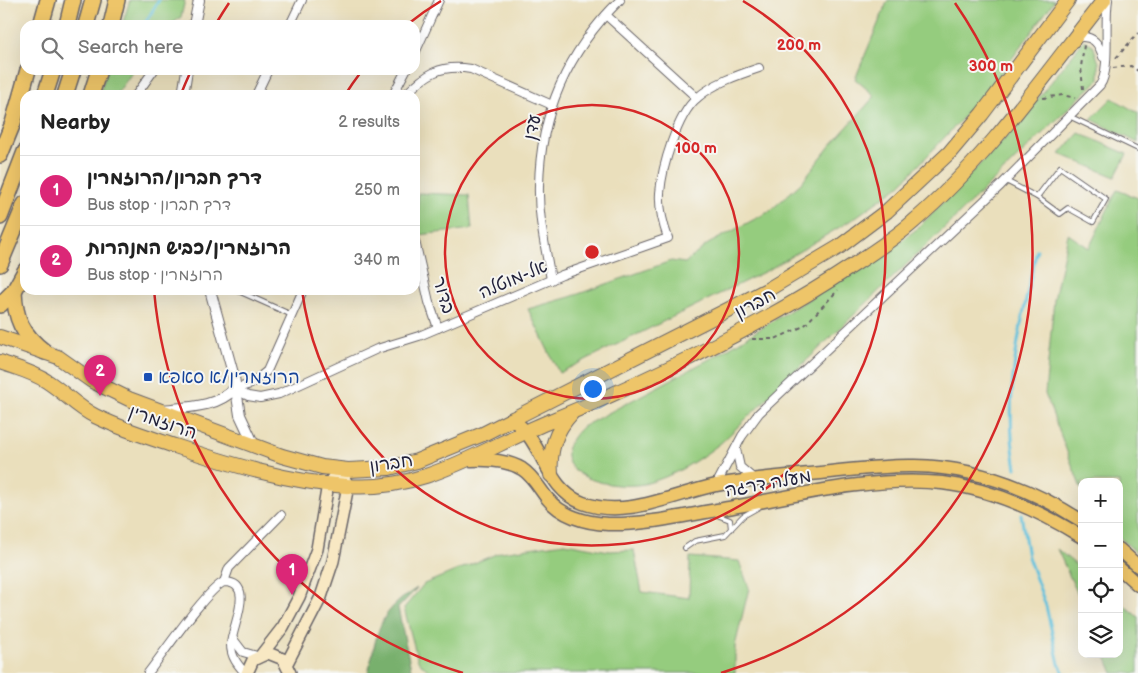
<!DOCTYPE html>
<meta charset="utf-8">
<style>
body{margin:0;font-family:"Balsamiq Sans","Playpen Sans Hebrew",sans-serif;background:#f2f2f2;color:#222}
.controls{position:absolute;right:15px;bottom:15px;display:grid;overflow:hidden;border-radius:10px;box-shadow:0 5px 20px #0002}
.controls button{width:45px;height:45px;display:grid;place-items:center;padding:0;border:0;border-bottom:1px solid #e0e0e0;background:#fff;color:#222;font:25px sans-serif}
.you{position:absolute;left:592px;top:388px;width:18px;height:18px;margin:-12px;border:4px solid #fff;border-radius:50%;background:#1a73e8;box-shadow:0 0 0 8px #1a73e833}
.badge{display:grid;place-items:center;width:32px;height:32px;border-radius:50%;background:#db2777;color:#fff;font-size:16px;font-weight:700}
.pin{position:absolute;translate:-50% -41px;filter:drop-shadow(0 1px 2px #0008)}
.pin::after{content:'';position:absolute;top:26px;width:18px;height:15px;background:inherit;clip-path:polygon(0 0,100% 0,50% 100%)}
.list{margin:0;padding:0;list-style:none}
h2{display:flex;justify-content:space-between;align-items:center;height:65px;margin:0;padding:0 20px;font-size:21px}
h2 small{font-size:16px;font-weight:400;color:#767676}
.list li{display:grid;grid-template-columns:32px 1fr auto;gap:15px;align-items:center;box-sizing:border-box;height:70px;padding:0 20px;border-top:1px solid #e0e0e0}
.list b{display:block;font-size:19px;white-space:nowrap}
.list p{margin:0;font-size:16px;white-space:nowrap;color:#767676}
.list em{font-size:16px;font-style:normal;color:#767676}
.icon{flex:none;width:28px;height:28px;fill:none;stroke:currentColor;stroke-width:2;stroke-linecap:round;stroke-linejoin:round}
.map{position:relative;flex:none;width:1138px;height:673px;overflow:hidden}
.search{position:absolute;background:#fff;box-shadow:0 5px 20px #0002;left:20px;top:20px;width:400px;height:55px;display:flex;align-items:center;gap:12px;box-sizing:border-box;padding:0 18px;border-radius:15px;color:#767676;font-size:19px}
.panel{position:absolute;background:#fff;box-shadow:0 5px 20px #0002;left:20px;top:90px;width:400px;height:205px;border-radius:15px}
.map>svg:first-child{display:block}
.green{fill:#95cc7e;stroke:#5c775c}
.forest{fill:#78b06d;stroke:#4d6954}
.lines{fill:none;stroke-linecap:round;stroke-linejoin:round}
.stream{stroke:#5fc1dd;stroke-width:3}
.service-casing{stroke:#686468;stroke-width:6}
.minor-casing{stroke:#686468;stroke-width:10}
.tertiary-casing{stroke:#686468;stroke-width:12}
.secondary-casing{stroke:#686468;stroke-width:14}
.primary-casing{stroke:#686468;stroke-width:15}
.trunk-casing{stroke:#686468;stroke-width:16}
.motorway-casing{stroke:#686468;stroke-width:18}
.path{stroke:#686468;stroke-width:2;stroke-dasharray:4 4;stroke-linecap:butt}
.service{stroke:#fff;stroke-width:4}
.minor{stroke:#fff;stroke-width:8}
.tertiary{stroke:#fff;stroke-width:10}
.secondary{stroke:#f8e8c3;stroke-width:11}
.primary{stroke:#eec569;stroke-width:12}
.trunk{stroke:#eec569;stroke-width:14}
.motorway{stroke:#eec569;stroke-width:15}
.ring{fill:none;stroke:#d62828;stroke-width:2.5}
.transit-dot{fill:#1a4fb4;stroke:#f6f6f2;stroke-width:2}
.labels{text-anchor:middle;stroke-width:4;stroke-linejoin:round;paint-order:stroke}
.street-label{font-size:18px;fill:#22223b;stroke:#f6f6f2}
.transit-label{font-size:18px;fill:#164399;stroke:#f6f6f2;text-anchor:start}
.centre{fill:#d62828;stroke:#f6f6f2;stroke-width:2.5}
.ring-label{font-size:15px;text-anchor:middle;font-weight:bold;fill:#d62828;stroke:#f6f6f2;stroke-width:4;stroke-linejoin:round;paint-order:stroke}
</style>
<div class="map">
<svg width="1138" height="673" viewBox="0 0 1138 673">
<rect width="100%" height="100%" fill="#f6f6f2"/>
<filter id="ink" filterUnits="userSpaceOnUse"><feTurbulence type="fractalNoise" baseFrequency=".02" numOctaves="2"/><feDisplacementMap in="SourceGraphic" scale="10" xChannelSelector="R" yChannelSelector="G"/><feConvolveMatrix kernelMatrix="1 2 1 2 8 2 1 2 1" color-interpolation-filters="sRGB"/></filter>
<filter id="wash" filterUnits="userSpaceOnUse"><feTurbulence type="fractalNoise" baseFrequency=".0096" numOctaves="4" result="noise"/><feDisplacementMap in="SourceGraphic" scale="20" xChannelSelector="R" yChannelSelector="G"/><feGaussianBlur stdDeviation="1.12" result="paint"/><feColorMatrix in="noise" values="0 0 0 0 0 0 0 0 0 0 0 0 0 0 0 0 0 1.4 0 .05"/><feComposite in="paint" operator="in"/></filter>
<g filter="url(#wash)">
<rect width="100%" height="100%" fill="#eadfbc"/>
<g class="green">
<polygon points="130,0 185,0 181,17 171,25 122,25"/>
<polygon points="888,0 1055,0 989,90 899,186 853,219 770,269 559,373 528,309 570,297 671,261 685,263 708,244 770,211 801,183 830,146 875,96 855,79"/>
<path d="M1084,40L1093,45L1099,63V79L722,442C699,460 673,477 644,484C609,491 535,473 582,427L719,354L892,248L918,228L1016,127Z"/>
<polygon points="107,70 134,70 116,95 99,95"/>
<polygon points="1112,98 1138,113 1138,143 1091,119"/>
<polygon points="1079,133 1127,154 1115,177 1060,154"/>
<polygon points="1117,190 1138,198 1138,554 1119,537 1119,482 1082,482 1082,491 1045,394 1054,300 1068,234 1089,248"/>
<polygon points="418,193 469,195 472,229 419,235"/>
<polygon points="565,543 609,551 634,550 642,592 689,598 690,557 739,561 749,588 735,646 735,673 431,673 418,661 404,608 424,584 501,552"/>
<polygon points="1057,549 1082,570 1082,603"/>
<polygon points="1119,601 1138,617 1138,673 1113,673 1105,654 1119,654"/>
</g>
<path class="forest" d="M417,588L398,608L411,669L415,673H368C379,629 376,614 417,588Z"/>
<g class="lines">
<g class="stream">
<polyline points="144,25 159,0"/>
<path d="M1016,468C1002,396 1021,321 1037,250"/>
<polyline points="1021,514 1028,557 1046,606 1059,664 1064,673"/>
</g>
</g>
</g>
<g filter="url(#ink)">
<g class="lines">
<defs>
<g id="service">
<polyline points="1071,117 1138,149"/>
<polygon points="1060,167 1106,199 1093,222 1068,208 1060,214 1037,197"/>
<polyline points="1006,181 1037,197"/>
<polyline points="236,290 292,315"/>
<polyline points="717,515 730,520 731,529"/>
<polyline points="685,548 695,541 725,535 743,516 759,507"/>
</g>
<g id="minor">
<polyline points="606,15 697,98"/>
<polyline points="290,25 302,0"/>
<path d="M1076,38C1092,34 1099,43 1103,57"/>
<polyline points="415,53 439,0"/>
<polyline points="136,95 154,70"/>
<polyline points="256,95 268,70"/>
<polyline points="393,95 406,70"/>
<path d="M405,95C426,74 440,64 471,69L552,105"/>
<polyline points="415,115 415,150"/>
<polyline points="415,241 429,302 438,328"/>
<path d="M551,280C546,249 538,218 539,186C540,112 568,51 620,0"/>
<path d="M234,389L248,396L260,398L279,394L377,349L419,336L562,275L668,238C663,224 659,208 660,193C662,167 677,115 697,98C714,83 738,75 759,68"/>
<polyline points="234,389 251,384 267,371 303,290"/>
<polyline points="736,449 740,467 754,479"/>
<path d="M716,485L742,436L759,413L1001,185L1100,85C1111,71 1104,22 1108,0"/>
<polyline points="224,582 229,568 281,515"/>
<polyline points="233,639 243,652 257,656"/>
<path d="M148,673C163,654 207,589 224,582C257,582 231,628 231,645C231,657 238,665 245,673"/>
</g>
<g id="tertiary">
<polyline points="194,25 199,0"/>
<polyline points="183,95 187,70"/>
<polyline points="210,290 234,377 240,415 255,447"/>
<path d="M161,410C186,407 216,408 234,389"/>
</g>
<g id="secondary">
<polyline points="262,654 283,627 299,597 317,549 328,484 340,469 348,486 333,561 321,597 287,663"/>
<polyline points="247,673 253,660 268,653 283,659 290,673"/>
</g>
<g id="primary">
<path d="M511,419C544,439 544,489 583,503C626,519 674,494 716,485C750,479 786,476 821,473C852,470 884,465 915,466C975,467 1032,489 1082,521"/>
<path d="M471,460C489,459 507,460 522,469C533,476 539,488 547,498C561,516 586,523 608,524C643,525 682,516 717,510C786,498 872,475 942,483C991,489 1040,511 1082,537"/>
<polyline points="1119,549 1138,566"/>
<polyline points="1119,568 1138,585"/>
</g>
<g id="trunk">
<polyline points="0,337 58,357 92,381 129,399 282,456 322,467 348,470 389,468 417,461 483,434 767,290 839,247 887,211 950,152 982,114 1068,0"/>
<path d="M0,362C16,368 34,372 48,382C65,393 77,407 95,416C121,429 148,437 175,446C229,464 288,482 346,486C424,492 480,450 548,422C654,378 759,328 855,264C875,251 895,238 913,222C987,159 1044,76 1104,0"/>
<path d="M551,475C549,452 554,432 571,414"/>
</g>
<g id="motorway">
<polyline points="41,25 48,0"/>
<polyline points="67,25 73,0"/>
<polyline points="86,25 93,0"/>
<polyline points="111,25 117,0"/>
<polyline points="45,95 53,70"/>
<polyline points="65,95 73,70"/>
<polyline points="91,95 99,70"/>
<polyline points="0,155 13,123 28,70"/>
<polyline points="0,217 25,152"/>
<polyline points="0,264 25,204"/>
<path d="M14,291C15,318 22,335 45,352"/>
<polyline points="0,305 14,291 25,271"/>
</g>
</defs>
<use href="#service" class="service-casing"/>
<use href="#minor" class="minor-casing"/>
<use href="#tertiary" class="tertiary-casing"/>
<use href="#secondary" class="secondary-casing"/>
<use href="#primary" class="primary-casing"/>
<use href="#trunk" class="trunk-casing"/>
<use href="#motorway" class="motorway-casing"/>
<g class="path">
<polyline points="1116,58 1138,33"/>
<polyline points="1113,68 1131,66 1138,71"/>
<polyline points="1083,89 1081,67 1084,45"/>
<polyline points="1043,98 1063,95 1075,98"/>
<polyline points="752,339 775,339 804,326 838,290"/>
</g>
<use href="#service" class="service"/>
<use href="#minor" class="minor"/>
<use href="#tertiary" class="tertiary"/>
<use href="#secondary" class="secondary"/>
<use href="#primary" class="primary"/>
<use href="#trunk" class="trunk"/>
<use href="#motorway" class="motorway"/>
</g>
</g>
<g class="ring">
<circle cx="592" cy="252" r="147"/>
<path d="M345 95A293 293 0 0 1 361 72M408 24A293 293 0 0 1 441 1M743 1A293 293 0 1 1 302 290"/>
<path d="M463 673A440 440 0 0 1 154 290M181 94A440 440 0 0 1 190 73M217 22A440 440 0 0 1 229 3M955 3A440 440 0 0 1 721 673"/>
</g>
<rect class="transit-dot" x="143" y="372" width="10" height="10" rx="2.5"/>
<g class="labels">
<g class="street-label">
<text transform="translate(532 127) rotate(-78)" y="6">עדן</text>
<text transform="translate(513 279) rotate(-23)" y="6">אל-מוטלה</text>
<text transform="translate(444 295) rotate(73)" y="6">בדור</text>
<text transform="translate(755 303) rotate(-28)" y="6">חברון</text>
<text transform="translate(163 422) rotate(19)" y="6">הרוזמרין</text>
<text transform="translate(391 463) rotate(-9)" y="6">חברון</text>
<text transform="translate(768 483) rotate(-10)" y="6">מעלה דרגה</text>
</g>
<g class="transit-label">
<text x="158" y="383">הרוזמרין/א סאפא</text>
</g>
</g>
<circle cx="592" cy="252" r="8" class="centre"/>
<g class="ring-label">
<text x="799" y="50">200 m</text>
<text x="991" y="71">300 m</text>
<text x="696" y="153">100 m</text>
</g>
</svg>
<div class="controls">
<button>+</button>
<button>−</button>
<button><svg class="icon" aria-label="locate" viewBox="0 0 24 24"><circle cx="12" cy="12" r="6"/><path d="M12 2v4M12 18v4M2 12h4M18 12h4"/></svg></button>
<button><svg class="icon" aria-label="layers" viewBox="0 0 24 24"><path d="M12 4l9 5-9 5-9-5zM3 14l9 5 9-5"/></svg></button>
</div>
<div class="you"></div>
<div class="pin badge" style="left:292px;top:595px">1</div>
<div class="pin badge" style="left:100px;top:396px">2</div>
<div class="search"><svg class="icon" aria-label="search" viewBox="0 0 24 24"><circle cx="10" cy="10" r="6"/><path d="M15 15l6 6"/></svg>Search here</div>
<section class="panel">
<h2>Nearby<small>2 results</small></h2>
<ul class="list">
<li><span class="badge">1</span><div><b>דרך חברון/הרוזמרין</b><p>Bus stop · דרך חברון</p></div><em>250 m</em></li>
<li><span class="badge">2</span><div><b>הרוזמרין/כביש המנהרות</b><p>Bus stop · הרוזמרין</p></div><em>340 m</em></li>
</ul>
</section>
</div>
